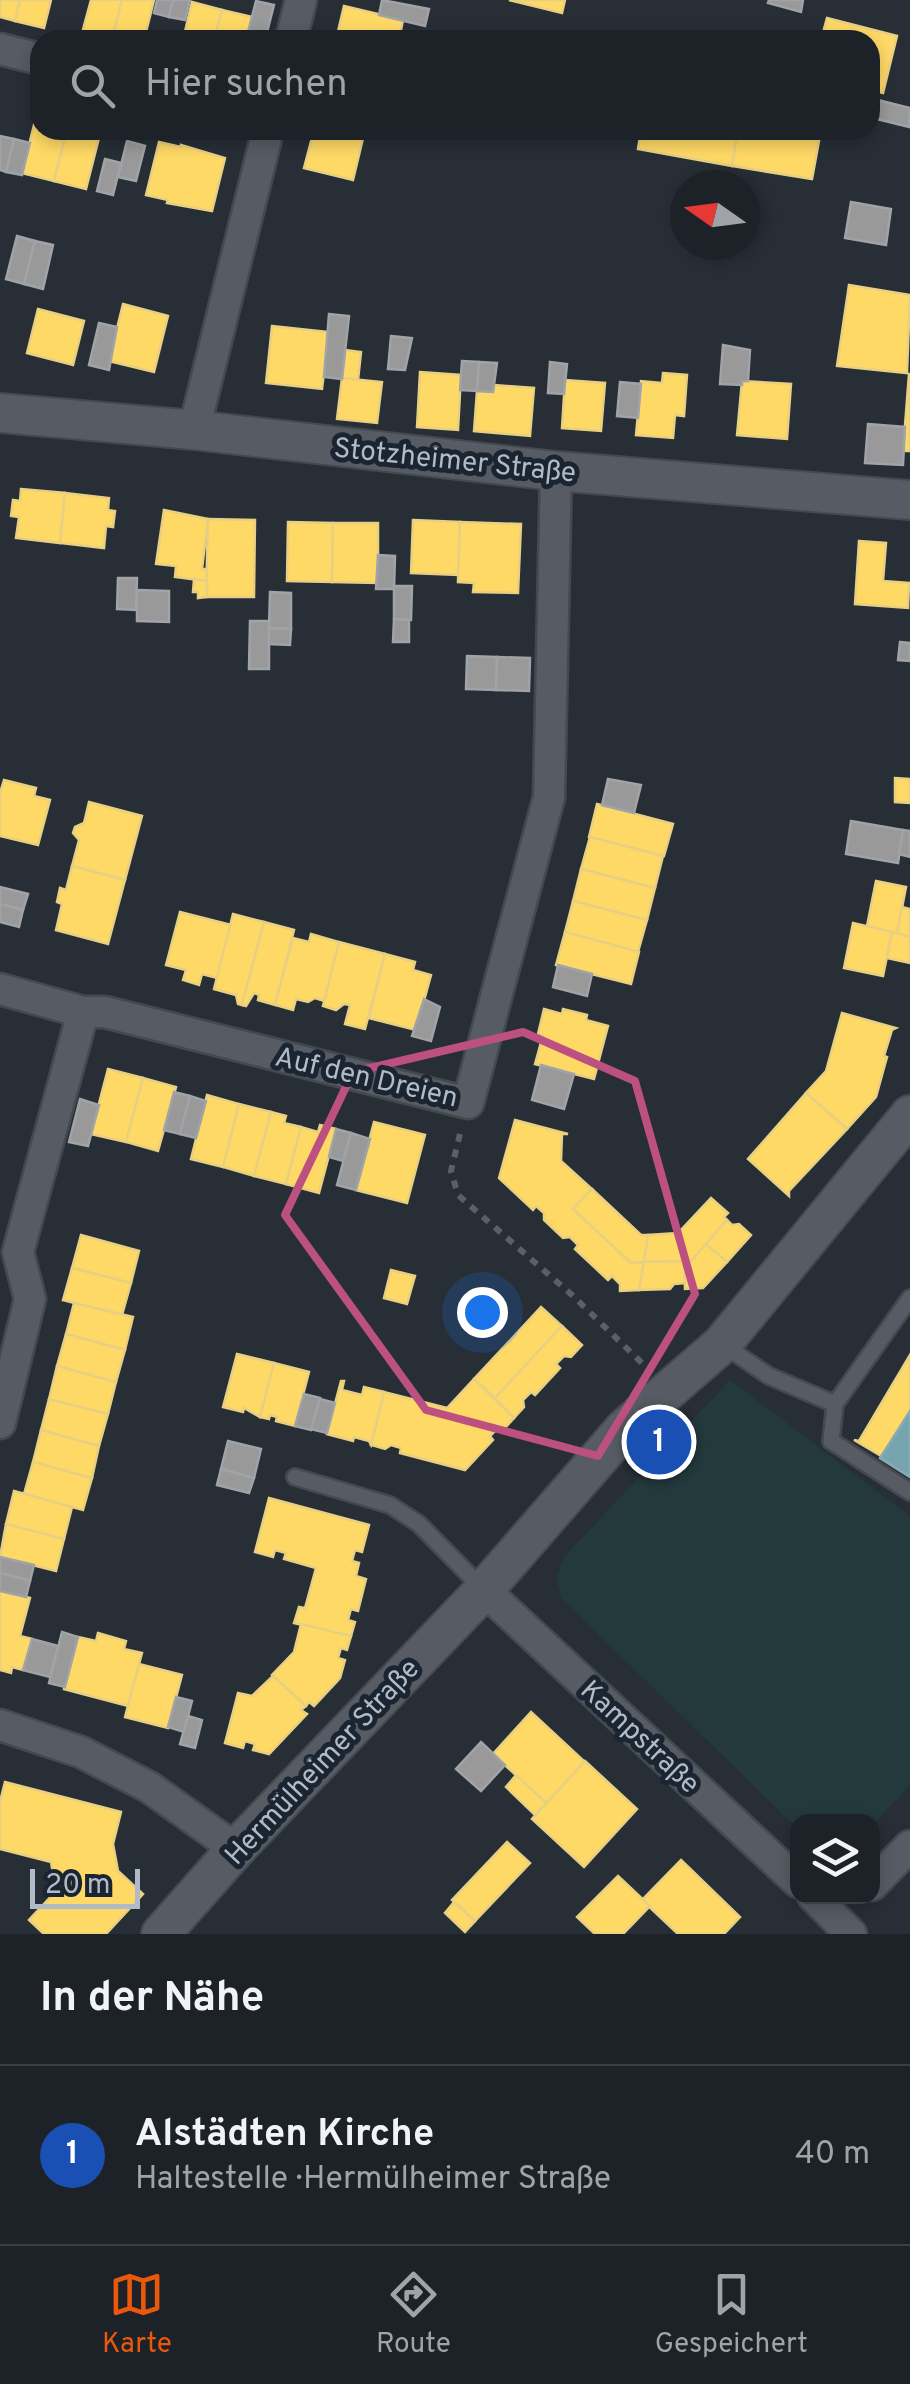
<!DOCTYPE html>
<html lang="de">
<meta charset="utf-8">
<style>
body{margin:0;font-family:Overpass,sans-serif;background:#2a2f34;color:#f1f3f6}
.controls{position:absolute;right:30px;bottom:30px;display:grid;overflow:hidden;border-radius:20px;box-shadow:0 5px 15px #0003}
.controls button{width:90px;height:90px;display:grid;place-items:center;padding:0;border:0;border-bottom:2px solid #3b3f45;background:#1d2228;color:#f1f3f6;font:50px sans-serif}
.compass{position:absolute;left:670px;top:170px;width:90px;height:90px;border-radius:50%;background:#1d2228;box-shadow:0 5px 15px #0003;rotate:284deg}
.scale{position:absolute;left:30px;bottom:25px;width:110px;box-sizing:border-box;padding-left:10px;border:5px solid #b1bbc8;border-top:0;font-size:28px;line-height:35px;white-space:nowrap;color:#b1bbc8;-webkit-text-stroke:8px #1b2531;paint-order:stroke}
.you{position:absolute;left:482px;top:1312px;width:35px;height:35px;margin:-25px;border:8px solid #fff;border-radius:50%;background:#1a73e8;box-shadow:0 0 0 15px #1a73e833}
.badge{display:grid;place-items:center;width:65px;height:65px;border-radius:50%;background:#ea580c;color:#fff;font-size:32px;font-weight:700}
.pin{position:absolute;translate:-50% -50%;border:5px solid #fff;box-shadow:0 2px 10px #0006}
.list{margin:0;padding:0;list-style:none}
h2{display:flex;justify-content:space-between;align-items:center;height:130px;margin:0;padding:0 40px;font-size:42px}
h2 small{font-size:32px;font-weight:400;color:#a0a4a8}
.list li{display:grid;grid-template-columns:65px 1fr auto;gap:30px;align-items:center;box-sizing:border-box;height:180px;padding:0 40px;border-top:2px solid #3b3f45}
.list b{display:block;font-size:38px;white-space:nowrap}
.list p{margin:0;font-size:32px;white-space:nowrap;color:#a0a4a8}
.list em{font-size:32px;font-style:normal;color:#a0a4a8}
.icon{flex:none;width:55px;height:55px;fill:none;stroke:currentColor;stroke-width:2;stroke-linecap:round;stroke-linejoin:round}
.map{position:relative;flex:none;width:910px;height:1934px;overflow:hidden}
.search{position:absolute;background:#1d2228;box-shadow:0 5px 15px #0003;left:30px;right:30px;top:30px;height:110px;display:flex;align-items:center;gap:25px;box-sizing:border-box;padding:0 35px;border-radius:30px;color:#a0a4a8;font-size:38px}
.sheet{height:310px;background:#1d2228}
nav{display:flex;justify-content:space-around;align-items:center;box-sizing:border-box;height:140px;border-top:2px solid #3b3f45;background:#1d2228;font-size:28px;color:#a0a4a8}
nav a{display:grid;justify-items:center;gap:5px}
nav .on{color:#ea580c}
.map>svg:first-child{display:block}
.green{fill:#24393c}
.homes{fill:#ffd966;stroke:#e8d083;stroke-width:2.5}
.public{fill:#76a5af;stroke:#88acb6;stroke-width:2.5}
.industry{fill:#999;stroke:#a0a3a7;stroke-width:2.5}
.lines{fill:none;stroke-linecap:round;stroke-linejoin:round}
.service-casing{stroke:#44494f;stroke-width:20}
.minor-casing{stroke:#44494f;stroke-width:35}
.tertiary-casing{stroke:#44494f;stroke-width:42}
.path{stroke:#5a6066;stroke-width:6;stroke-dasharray:8 8;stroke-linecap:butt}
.service{stroke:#575c64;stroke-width:15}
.minor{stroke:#575c64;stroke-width:30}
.tertiary{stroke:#575c64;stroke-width:38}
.marked{fill:none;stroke:#bc5181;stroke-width:8;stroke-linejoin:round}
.labels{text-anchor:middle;stroke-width:10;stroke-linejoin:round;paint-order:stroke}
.street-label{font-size:28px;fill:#b1bbc8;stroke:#1b2531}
</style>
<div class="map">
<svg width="910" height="1934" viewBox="0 0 910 1934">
<rect width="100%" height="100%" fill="#272e36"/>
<polygon class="green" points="730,1380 910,1516 910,1785 873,1825 872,1822 798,1822 797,1828 562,1599 556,1578 564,1557"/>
<g class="homes">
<polygon points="0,0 20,0 15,21 0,17"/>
<polygon points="20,0 51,0 44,28 15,21"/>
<polygon points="91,0 122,0 112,40 81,37"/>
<polygon points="122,0 154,0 144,40 112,40"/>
<polygon points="509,0 565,0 562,13"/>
<polygon points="192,2 222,10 214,40 183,40"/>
<polygon points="344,6 403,20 399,40 336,40"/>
<polygon points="222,10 252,17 246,40 214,40"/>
<polygon points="827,18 897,36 883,93 870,90 870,40 821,40"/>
<polygon points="38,109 40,130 67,130 54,181 22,173"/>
<polygon points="67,130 101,130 86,189 54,181"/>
<polygon points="314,130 365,130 353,180 304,168"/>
<polygon points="641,130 738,130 732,166 638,149"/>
<polygon points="738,130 821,130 812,179 732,166"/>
<polygon points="159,142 181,147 181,145 225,158 212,211 167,203 168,200 146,195"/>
<polygon points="849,285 910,295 907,373 837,366"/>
<polygon points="123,304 168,316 154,372 109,361"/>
<polygon points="38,309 84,321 73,365 27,353"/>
<polygon points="272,326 329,332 322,389 266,383"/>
<polygon points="345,350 361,352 358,380 342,378"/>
<polygon points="420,372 461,375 458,430 417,427"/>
<polygon points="663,373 687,375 684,416 675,415 673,438 636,435 641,381 662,383"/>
<polygon points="909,374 910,374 910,451 903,451"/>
<polygon points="342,378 382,382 377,423 337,419"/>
<polygon points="565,380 605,383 601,431 562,428"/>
<polygon points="742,381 791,384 787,439 737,435"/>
<polygon points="494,385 534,388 530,436 474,431 477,391 493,392"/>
<polygon points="21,489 65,493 60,543 16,538 19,517 11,516 13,500 20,501"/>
<polygon points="65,493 109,498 108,510 115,511 113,527 106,526 104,548 60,543"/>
<polygon points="164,510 208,519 202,569 207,569 207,581 175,577 176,566 156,564"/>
<polygon points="208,519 255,520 254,597 206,597"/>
<polygon points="413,520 460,522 458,575 411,573"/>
<polygon points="288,522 333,523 332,582 287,581"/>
<polygon points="460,522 521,524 518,593 473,592 474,583 458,582"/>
<polygon points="333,523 378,523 378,583 332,582"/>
<polygon points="859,541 886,543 883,581 909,583 908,608 855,604"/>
<polygon points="194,579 207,581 207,597 198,598 198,592 193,592"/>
<polygon points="895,778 910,779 910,803 895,802"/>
<polygon points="4,780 36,788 34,796 50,800 38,845 0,836 0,793"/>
<polygon points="89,802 142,816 125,880 72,866 79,840 73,833 75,827 84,823"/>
<polygon points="597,804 673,824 664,856 589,837"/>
<polygon points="590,837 663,856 655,888 581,869"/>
<polygon points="72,866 125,880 108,944 56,930 62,904 57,902 60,888 66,890"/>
<polygon points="581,869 655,888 647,920 573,901"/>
<polygon points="876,881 906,887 897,934 867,926"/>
<polygon points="573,901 647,920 638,952 565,932"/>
<polygon points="902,907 910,909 910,937 897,934"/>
<polygon points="180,912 231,925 217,978 202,974 199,985 183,980 186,970 166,965"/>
<polygon points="233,914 264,922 242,1005 238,1004 236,995 214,989"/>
<polygon points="264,922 294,930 275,1005 258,1000 259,995 254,993 246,1006 242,1005"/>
<polygon points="853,923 892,932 883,976 844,968"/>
<polygon points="565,932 639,952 631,984 556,965"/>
<polygon points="892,932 910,937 910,963 887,958"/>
<polygon points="311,934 339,942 324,1001 315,998 308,1002 296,999 293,1010 275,1005 293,938 309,942"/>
<polygon points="339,942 385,954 365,1029 345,1024 350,1005 344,1004 336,1010 323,1006"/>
<polygon points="385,954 415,962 413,970 431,975 416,1030 369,1018"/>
<polygon points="544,1009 562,1014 563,1009 587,1015 586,1020 608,1026 594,1079 535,1064 543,1035 538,1034"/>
<polygon points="842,1013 896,1028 892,1030 884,1056 887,1057 876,1097 847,1129 806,1093 826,1071"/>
<polygon points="108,1069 143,1078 126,1142 91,1134"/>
<polygon points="143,1078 176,1087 158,1151 126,1142"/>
<polygon points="806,1093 847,1129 789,1191 789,1196 748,1159"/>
<polygon points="207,1095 239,1104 223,1167 191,1159"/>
<polygon points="239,1104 271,1112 254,1176 223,1167"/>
<polygon points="271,1112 286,1116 284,1123 301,1127 286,1184 254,1176"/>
<polygon points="515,1120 568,1134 562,1134 561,1161 592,1189 573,1209 631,1263 644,1262 639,1290 620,1291 620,1284 612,1276 608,1280 575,1249 578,1245 570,1237 563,1238 544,1220 544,1213 536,1206 533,1210 499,1178"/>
<polygon points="374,1122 425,1135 407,1203 356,1190"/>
<polygon points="320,1125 336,1129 319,1193 286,1184 301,1127 318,1132"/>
<polygon points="592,1189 641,1235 648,1235 644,1262 631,1263 573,1209"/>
<polygon points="711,1198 728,1213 724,1217 727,1220 691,1261 644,1262 648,1235 678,1233"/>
<polygon points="727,1220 732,1225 739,1224 751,1235 727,1262 706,1244"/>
<polygon points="81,1235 139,1251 131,1283 72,1268"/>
<polygon points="706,1244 727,1262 703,1288 685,1289 684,1261 691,1261"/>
<polygon points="684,1261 685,1283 674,1284 670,1289 639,1290 644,1262"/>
<polygon points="72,1268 131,1283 122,1315 63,1300"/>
<polygon points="391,1270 415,1276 407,1304 384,1298"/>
<polygon points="74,1303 133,1317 125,1350 66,1334"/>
<polygon points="541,1307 562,1326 495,1398 474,1379"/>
<polygon points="562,1326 582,1345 571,1357 564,1356 556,1364 560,1368 535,1395 531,1392 523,1400 524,1407 514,1418 495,1398"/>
<polygon points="66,1334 125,1350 116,1382 57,1366"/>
<polygon points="237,1354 274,1363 260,1417 244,1408 243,1412 223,1407"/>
<polygon points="910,1355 910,1411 883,1457 854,1440 859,1441"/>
<polygon points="274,1363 309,1372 295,1426 276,1421 277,1417 270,1415 269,1419 260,1417"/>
<polygon points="57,1366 116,1382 108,1414 49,1399"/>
<polygon points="474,1379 514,1418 504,1429 497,1429 490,1436 493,1440 465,1470 400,1453 401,1448 391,1445 385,1449 371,1445 384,1392 447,1408"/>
<polygon points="341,1381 344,1381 342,1390 362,1395 364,1387 384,1392 371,1445 369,1441 354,1437 353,1441 327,1434"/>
<polygon points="49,1399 108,1414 99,1446 41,1430"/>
<polygon points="41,1430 99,1446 92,1478 33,1462"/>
<polygon points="33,1462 92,1478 83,1510 24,1494"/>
<polygon points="14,1491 72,1507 64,1539 6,1524"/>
<polygon points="269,1498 369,1525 362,1552 355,1550 352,1561 359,1563 356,1576 366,1579 358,1611 351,1609 348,1620 355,1622 351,1636 294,1623 299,1607 305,1608 316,1568 284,1559 286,1553 275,1550 273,1557 255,1552"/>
<polygon points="6,1524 64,1539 56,1571 0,1557"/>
<polygon points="0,1591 30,1598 20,1636 32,1639 23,1670 12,1667 11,1673 0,1670"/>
<polygon points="301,1624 351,1636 347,1650 341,1648 338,1658 345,1660 340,1678 314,1706 309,1702 306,1706 272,1675 294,1652"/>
<polygon points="98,1633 126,1641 124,1649 142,1653 128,1706 64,1689 78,1637 96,1641"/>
<polygon points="139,1664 182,1675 168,1728 125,1717"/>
<polygon points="273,1676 306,1706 301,1710 307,1714 269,1754 253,1750 255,1744 245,1741 243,1748 225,1743 238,1693 252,1696"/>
<polygon points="531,1712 585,1762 546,1803 493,1754"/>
<polygon points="585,1761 637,1809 584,1867 532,1819"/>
<polygon points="516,1775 546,1803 535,1815 506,1787"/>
<polygon points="5,1782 121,1812 113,1844 118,1871 143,1894 106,1934 44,1934 29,1920 56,1891 51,1862 0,1849 0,1802"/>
<polygon points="507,1842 530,1863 475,1921 452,1900"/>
<polygon points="681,1860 740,1917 724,1934 678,1934 642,1900"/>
<polygon points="618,1876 650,1906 623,1934 595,1934 577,1917"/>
<polygon points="454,1902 475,1921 465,1932 445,1913"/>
</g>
<polygon class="public" points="910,1411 910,1477 880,1458"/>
<g class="industry">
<polygon points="157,0 173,0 169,17 154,13"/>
<polygon points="173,0 190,0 185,20 169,17"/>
<polygon points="382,0 429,9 425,26 379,15"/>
<polygon points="769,0 803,0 801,12 768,3"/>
<polygon points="256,1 274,5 265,40 246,40"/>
<polygon points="878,100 910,108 909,127 873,118"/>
<polygon points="0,136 14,139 6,172 0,170"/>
<polygon points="14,139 30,143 22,175 6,172"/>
<polygon points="127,141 145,146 136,181 118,177"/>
<polygon points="105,159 121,163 113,195 97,191"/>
<polygon points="851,202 891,209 886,245 845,238"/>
<polygon points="17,236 35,241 24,284 6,279"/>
<polygon points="35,241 53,245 43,289 24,284"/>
<polygon points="329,314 349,316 342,379 324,377"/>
<polygon points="99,323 117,327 109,370 89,365"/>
<polygon points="391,336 412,338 405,370 388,369"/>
<polygon points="723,345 750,350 748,381 742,381 742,385 720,384"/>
<polygon points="462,361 479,362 477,391 460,390"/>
<polygon points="479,362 497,363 493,392 477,391"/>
<polygon points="550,362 567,364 564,394 548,393"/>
<polygon points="620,382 641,384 638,418 617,416"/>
<polygon points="868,424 905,427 903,465 865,463"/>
<polygon points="378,555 395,556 394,589 376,589"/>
<polygon points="118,578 137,578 136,610 117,609"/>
<polygon points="394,586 412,586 411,620 394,619"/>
<polygon points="137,590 169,591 169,622 137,621"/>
<polygon points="270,592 291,593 291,629 269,628"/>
<polygon points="394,619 409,620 409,642 393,642"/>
<polygon points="250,621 269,621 269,669 249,669"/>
<polygon points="269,628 291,629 290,645 269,644"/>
<polygon points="900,642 910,643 910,661 898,660"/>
<polygon points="467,656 497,657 496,690 466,689"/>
<polygon points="497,657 530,658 529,691 496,690"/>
<polygon points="608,779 641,785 634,813 602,805"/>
<polygon points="851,821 903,830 898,863 846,854"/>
<polygon points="903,830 910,831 910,857 899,854"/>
<polygon points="0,887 28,894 23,910 0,904"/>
<polygon points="0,904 23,910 19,927 0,922"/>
<polygon points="558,965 592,974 587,996 553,987"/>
<polygon points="424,999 440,1007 431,1041 412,1036"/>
<polygon points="541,1065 574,1074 564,1109 532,1100"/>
<polygon points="174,1092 190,1096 180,1134 164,1130"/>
<polygon points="190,1096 206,1101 196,1138 180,1134"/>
<polygon points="80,1099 99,1105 88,1146 69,1142"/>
<polygon points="336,1129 351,1133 343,1161 329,1157"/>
<polygon points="351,1133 370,1139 356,1190 337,1185"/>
<polygon points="304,1394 320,1398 311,1430 295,1426"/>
<polygon points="320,1399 335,1403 327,1433 311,1429"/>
<polygon points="228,1441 261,1449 254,1478 221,1469"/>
<polygon points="221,1469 254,1478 249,1493 217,1485"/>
<polygon points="0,1557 34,1565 30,1581 0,1573"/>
<polygon points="0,1573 30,1581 26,1597 0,1591"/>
<polygon points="62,1632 78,1637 65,1687 49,1683"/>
<polygon points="32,1639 58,1646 50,1677 23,1670"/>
<polygon points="176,1697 192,1701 184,1732 168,1727"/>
<polygon points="188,1716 202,1720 195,1748 180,1744"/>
<polygon points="481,1742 505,1765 481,1791 456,1769"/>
</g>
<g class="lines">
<defs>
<g id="service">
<polyline points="910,1298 835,1404 831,1441 910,1492"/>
<polyline points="722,1344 769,1376 835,1404"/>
<polyline points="295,1477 390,1505 419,1524 484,1590"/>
</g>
<g id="minor">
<polyline points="291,40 301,0"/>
<polyline points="0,49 40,59"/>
<polyline points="194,430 268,130"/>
<polyline points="0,989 83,1012 105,1012 468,1103 549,797 556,471"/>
<polyline points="0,1423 30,1299 18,1252 83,1012"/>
<polyline points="484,1590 798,1882"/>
<polyline points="0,1725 81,1752 149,1787 236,1849"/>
<polyline points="872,1885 910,1846"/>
<polyline points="813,1896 851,1934"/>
</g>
<g id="tertiary">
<polyline points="0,413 194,430 556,471 910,500"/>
<polyline points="161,1934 236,1849 484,1590 625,1428 722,1344 910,1115"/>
</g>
</defs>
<use href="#service" class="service-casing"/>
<use href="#minor" class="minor-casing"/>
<use href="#tertiary" class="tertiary-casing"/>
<polyline class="path" points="460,1134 451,1171 458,1195 572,1295 646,1367"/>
<use href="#service" class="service"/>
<use href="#minor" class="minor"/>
<use href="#tertiary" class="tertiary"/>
</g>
<path class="marked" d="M523,1032L635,1081L695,1294L598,1456L426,1410L285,1215L353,1072Z"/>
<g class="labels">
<g class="street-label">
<text transform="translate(455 459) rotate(6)" y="10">Stotzheimer Straße</text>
<text transform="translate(367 1076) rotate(13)" y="10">Auf den Dreien</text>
<text transform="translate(641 1736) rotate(43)" y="10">Kampstraße</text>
<text transform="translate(321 1761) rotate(-47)" y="10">Hermülheimer Straße</text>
</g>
</g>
</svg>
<div class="controls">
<button><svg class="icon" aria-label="layers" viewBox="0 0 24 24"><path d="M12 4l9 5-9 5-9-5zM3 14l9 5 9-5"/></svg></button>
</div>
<svg class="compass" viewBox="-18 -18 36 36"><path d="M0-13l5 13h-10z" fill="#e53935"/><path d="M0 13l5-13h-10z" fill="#a0a4a8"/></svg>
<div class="scale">20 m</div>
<div class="you"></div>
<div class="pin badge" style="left:659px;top:1442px;background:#1a4fb4">1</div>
<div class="search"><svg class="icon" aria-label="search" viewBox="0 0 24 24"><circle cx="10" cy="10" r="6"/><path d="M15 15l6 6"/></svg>Hier suchen</div>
</div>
<section class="sheet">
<h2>In der Nähe<small></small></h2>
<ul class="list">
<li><span class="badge" style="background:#1a4fb4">1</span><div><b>Alstädten Kirche</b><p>Haltestelle · Hermülheimer Straße</p></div><em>40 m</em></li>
</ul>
</section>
<nav>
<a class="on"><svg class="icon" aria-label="map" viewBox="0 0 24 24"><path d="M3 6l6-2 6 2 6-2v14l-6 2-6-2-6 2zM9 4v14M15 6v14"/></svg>Karte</a>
<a><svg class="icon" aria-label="directions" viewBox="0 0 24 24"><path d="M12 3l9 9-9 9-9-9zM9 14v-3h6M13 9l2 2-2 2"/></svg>Route</a>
<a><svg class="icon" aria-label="saved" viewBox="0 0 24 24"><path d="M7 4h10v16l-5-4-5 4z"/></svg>Gespeichert</a>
</nav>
